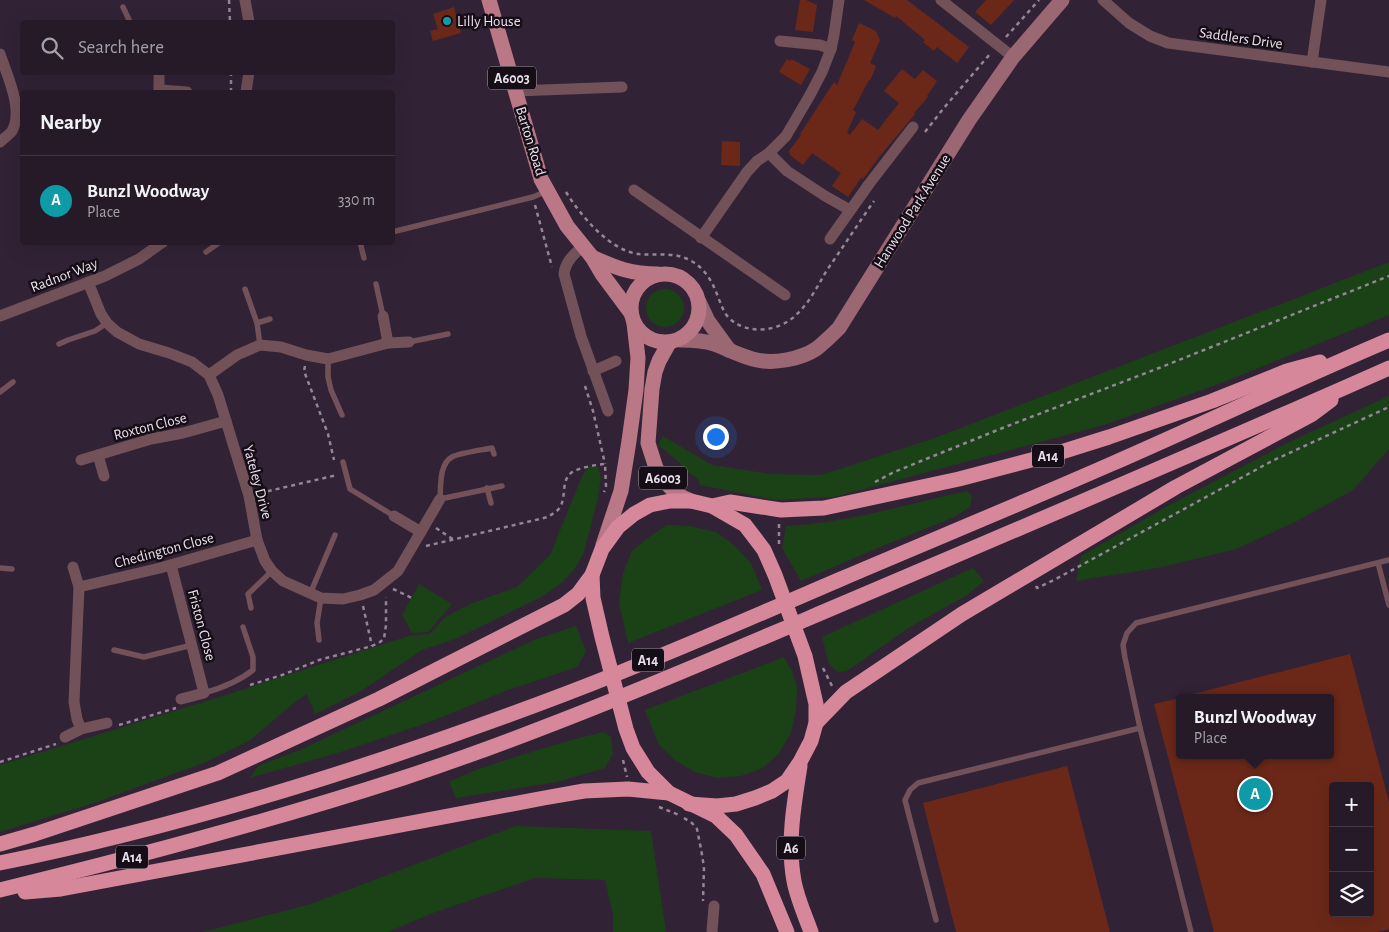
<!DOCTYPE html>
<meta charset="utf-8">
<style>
body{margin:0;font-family:"Alegreya Sans",sans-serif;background:#322734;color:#f1f3f6}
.controls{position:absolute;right:15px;bottom:15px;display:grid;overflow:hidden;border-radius:5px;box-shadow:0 5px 20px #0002}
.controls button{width:45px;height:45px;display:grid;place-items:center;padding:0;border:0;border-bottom:1px solid #423845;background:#261a28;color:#f1f3f6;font:25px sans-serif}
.you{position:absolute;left:715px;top:436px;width:18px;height:18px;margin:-12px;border:4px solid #fff;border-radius:50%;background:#1a73e8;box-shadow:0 0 0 8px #1a73e833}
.badge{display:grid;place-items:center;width:32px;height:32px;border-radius:50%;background:#93b7fd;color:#fff;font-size:16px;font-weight:700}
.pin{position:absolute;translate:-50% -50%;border:2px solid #fff;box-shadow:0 1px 5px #0006}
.popup{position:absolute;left:1176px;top:694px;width:158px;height:65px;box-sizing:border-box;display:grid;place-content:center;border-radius:5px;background:#261a28;filter:drop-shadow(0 1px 4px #0005);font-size:16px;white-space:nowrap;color:#a4a1a8}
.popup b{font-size:19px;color:#f1f3f6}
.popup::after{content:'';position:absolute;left:50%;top:100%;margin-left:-10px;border:10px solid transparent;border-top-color:#261a28}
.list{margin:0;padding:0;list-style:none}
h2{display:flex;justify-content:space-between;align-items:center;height:65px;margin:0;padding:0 20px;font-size:21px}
h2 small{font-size:16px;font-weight:400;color:#a4a1a8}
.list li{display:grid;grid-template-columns:32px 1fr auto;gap:15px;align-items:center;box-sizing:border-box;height:90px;padding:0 20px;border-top:1px solid #423845}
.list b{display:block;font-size:19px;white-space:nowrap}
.list p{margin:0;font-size:16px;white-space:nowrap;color:#a4a1a8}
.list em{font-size:16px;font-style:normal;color:#a4a1a8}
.icon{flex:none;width:28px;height:28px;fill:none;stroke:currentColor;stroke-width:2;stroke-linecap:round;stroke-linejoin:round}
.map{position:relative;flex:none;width:1389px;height:932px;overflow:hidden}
.search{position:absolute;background:#261a28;box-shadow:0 5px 20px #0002;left:20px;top:20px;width:375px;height:55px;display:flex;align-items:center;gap:12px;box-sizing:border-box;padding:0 18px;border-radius:5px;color:#a4a1a8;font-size:19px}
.panel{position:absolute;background:#261a28;box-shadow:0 5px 20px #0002;left:20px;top:90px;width:375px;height:155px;border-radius:5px}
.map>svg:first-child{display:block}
.green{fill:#1b4117}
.building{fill:#6b2818;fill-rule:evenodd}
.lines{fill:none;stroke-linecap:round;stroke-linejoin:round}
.path{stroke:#938696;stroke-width:2.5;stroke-dasharray:4 4;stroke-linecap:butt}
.lane{stroke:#725158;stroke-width:5.5}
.street{stroke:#725158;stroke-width:11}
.secondary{stroke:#9b6773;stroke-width:15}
.primary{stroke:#ba7887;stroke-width:15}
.highway{stroke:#d7879a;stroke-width:15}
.culture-dot{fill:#0f9aa8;stroke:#160e17;stroke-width:2}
.labels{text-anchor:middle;stroke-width:5;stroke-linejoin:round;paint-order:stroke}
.shield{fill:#160e17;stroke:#aba1ad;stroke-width:1}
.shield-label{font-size:14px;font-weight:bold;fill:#ebe0ed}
.poi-label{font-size:15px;fill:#ebe0ed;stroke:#160e17;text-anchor:start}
.street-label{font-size:15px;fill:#ebe0ed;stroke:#160e17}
</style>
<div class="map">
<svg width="1389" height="932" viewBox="0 0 1389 932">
<rect width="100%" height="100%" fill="#322236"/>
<g class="green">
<polygon points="1389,262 1389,315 1224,382 1104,425 834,497 775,500 700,485 698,479 684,469 679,462 658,445 663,436 712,465 770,474 821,475 935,438"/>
<circle cx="665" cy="308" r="19"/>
<polygon points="1389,396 1389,449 1353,490 1297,521 1236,549 1162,567 1076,581 1081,556 1164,508 1291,441"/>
<polygon points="590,466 598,467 601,478 597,502 584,552 576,567 563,582 543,596 455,639 422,650 361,691 315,714 307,694 295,702 249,741 206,762 94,803 0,832 0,765 210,700 409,636 430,634 445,617 473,603 517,587 550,555 583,474"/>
<path d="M967,491L972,496L970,507L954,517L880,547L801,581L782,548L786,526C847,523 907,504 967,491Z"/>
<polygon points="667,525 689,526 716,532 735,546 751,563 762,590 628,643 619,603 623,573 632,551 649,537"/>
<polygon points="973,568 984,581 967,595 907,629 847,671 837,672 829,664 822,637"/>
<polygon points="419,584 452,604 428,632 412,633 402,615"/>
<polygon points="576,626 586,651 577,667 505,691 435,720 344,751 250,778 258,766 300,750 534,640"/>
<polygon points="784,657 793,673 797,687 796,709 791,733 779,753 763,768 741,776 717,778 695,772 676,761 659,745 645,710"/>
<path d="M604,732L611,737L613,754L605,768L557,782L456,798L449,782C473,770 499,762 525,754C551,746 577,738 604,732Z"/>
<polygon points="516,826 651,831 666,932 613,932 613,914 605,880 535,878 433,913 388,932 203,932 311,904"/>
</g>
<g class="building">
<polygon points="800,0 806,0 817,5 813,32 795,30"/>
<polygon points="864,0 907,0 969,47 957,63 937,47 934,51 923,42 925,40 896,16 895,18"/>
<polygon points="986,0 1014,0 991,25 975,12"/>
<polygon points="454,7 461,33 433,41 430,31 438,29 433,14"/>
<polygon points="859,23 876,31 880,40 870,63 876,66 870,81 869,80 853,110 856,112 847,133 850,135 862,119 878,130 899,103 884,91 902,69 915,79 923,70 937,81 927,96 928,97 914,113 915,114 879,157 863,179 861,178 848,197 832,186 841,173 812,153 803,165 790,155 789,151 801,135 800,134 834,82 837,85 855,42 852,40"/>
<polygon points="787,59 790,61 791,59 810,69 801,85 779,72"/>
<polygon points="722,141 740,142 740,166 721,165"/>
<path d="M1350,654L1389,802V929L1377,932H1214L1154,704L1180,698V755H1330V698H1194L1193,694ZM1333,786H1370V913H1333Z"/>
<polygon points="1067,766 1110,932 956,932 923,803"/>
</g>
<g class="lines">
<g class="path">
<polyline points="229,0 230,22"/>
<polyline points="1006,37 1039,0"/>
<polyline points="231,72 231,92"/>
<polyline points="925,132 943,109 990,54"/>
<path d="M566,192C581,216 610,251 639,254C654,256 670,252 685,258C703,265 712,280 718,297C721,304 723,311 728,317C746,336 780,332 797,314C810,302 818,285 827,270C843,247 858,224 874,201"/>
<polyline points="535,205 552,267"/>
<polyline points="305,366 304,371 328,434 334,460"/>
<polyline points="585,386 593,411 605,464"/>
<polyline points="875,482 894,472 1005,427 1159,368 1389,276"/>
<polyline points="260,493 337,475"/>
<polyline points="779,524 779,548"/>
<polyline points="436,528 454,540"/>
<path d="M426,546L548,517C552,514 557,512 560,507C567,496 560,478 574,471C583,467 595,465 605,464L606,486L604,492"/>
<polyline points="1036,586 1037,588 1054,580 1272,461 1389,407"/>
<polyline points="393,589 412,598"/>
<polyline points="363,606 372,646"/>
<polyline points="823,668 833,688"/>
<polyline points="250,685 282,675 319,660 372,646 380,642 384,639 386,625 386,597"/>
<polyline points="119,725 176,708"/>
<polyline points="623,760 627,777"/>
<polyline points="0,762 56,744"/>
<polyline points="659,807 679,815"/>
<polyline points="684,818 692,823 697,829 701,849 704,867 703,901"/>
</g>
<g class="lane">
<polyline points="123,7 130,22"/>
<polyline points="392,232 533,197 547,191"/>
<polyline points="360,242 364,258"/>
<polyline points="206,252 220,242"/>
<polyline points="376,284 383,316"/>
<polyline points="245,289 257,323 260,345"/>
<polyline points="257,323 270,319"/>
<polyline points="409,342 448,334"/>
<polyline points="59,344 68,340 95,331 107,323"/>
<polyline points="328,359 328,377 331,390 342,415"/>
<polyline points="0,392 13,382"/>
<path d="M494,454L492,448C482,450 459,453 452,457C439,464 441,486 440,499L502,486"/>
<polyline points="343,462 350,489 394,516"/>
<polyline points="487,488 491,503"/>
<polyline points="1378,563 1389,605"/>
<polyline points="0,568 12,569"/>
<polyline points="310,594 335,535"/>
<polyline points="251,608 248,594 272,571"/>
<polyline points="319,640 317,623 321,598"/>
<polyline points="114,650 144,657 192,645"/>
<path d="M204,693C222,688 238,682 253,670V657L243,627"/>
<polyline points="936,920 905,800 910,790 918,783 1140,728"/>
<polyline points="1191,932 1140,728 1125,658 1123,645 1127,633 1136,623 1389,560"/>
</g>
<g class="street">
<polyline points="245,0 249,22"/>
<polyline points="941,0 1013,57"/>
<polyline points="1103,0 1129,23 1150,36 1168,43 1389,72"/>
<polyline points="780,41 820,45 831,49"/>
<path d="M0,54C7,75 24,110 12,131C9,135 3,139 0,142"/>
<polyline points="1312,62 1321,0"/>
<polyline points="160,90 187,92"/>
<polyline points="516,91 622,87"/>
<polyline points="159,92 159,72"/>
<polyline points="246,92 249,72"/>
<polyline points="769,153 787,171 825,196 850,210"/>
<polyline points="634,190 785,295"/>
<polyline points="701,238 747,172 757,161 769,153 786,136 810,95 822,72 831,49 834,35 839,0"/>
<polyline points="830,239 869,184 913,127"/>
<path d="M583,246C574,254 565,262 564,274L581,336L608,411"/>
<polyline points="88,282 101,314 107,323 117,332 139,344 169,353 192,362 209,375 218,395 249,496 257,540 265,561 272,571 283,581 321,598 343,599 360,595 374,590 398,571 440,499"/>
<polyline points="0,316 105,276 139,259 163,242"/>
<polyline points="383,316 388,343"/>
<polyline points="593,371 616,361"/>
<polyline points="209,375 237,355 260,345 281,347 306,355 328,359 388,343 409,342"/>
<polyline points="98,455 104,476"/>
<polyline points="81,460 151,439 183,433 226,421"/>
<polyline points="394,516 421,532"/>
<polyline points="171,565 204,693 181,699"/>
<polyline points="73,567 79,587"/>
<polyline points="81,729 77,719 74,702 79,587 160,568 257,540"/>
<polyline points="65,737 81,729 107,723"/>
<polyline points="712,932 714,906"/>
</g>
<g class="secondary">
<polyline points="699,302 708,321 729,350"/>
<path d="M680,340C691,340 703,340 714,344C728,349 742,357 757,360C774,364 801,359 816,349C824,343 832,335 839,328L969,120L1013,57L1062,0"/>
</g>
<g class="primary">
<polyline points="489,0 541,179 567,226 592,257 602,274 631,313"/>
<path d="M592,257C616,268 631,274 658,274"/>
<circle cx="665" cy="308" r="34"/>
<polyline points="669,343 659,361 655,372 652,389 648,443 656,468 667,484 678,495 691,501"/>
<polyline points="603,545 621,491 629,441 636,390 638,358 634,323"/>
</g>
<g class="highway">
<polyline points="712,506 730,502 781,510 824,508 959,479 1058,453 1109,437 1212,401 1287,371 1320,362"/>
<polyline points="592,575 593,598 602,637 626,729 633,748 648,772 669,793 716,816 736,835 763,874 787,932"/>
<polyline points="816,723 846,692 962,614 1176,487 1311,415 1331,400"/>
<path d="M800,766C794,804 787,843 794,881C797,898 805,915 811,932"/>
<polyline points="0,844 35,834 218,773 379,699 564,605 578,594 592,575 602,549 618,527 634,514 650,505 670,501 691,501 712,506 745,525 764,550 775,575 805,656 816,704 816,723 811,741 800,762 787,781 772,791 755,798 736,804 717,806 689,804"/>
<path d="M0,863C193,824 381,764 565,694C658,659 750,618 841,579C930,541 1020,504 1109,465C1203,424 1295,380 1389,340"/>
<path d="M0,890C136,857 270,821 403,778C563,725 719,656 875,590C1046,517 1218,444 1389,368"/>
<polyline points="25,892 61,889 544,798 584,791 628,789 669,793"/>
</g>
</g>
<circle class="culture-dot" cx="447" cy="21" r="5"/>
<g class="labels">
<g class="shield">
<rect x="488" y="66.5" width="48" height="23" rx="4"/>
<rect x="1032" y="444.5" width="32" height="23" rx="4"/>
<rect x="639" y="466.5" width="48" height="23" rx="4"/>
<rect x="632" y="648.5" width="32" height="23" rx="4"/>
<rect x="777" y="836.5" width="28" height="23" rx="4"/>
<rect x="116" y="845.5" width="32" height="23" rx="4"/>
</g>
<g class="shield-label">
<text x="512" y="83">A6003</text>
<text x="1048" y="461">A14</text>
<text x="663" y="483">A6003</text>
<text x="648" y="665">A14</text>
<text x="791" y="853">A6</text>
<text x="132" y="862">A14</text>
</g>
<g class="poi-label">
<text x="457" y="26">Lilly House</text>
</g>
<g class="street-label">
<text transform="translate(1241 38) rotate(8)" y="5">Saddlers Drive</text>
<text transform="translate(531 141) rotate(73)" y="5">Barton Road</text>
<text transform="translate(912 211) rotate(-58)" y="5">Hanwood Park Avenue</text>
<text transform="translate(64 275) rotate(-21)" y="5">Radnor Way</text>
<text transform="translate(150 426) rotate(-14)" y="5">Roxton Close</text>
<text transform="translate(258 482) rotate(75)" y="5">Yateley Drive</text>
<text transform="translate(164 550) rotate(-15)" y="5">Chedington Close</text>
<text transform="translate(202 625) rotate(75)" y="5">Friston Close</text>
</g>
</g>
</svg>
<div class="controls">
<button>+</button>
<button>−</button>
<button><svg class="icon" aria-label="layers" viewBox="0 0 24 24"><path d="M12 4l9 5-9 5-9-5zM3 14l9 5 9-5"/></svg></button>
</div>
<div class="you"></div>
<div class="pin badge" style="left:1255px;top:794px;background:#0f9aa8">A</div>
<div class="popup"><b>Bunzl Woodway</b>Place</div>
<div class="search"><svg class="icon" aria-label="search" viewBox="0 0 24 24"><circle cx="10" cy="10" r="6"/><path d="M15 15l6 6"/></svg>Search here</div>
<section class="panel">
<h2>Nearby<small></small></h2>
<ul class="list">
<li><span class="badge" style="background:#0f9aa8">A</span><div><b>Bunzl Woodway</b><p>Place</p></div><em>330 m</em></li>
</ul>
</section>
</div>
